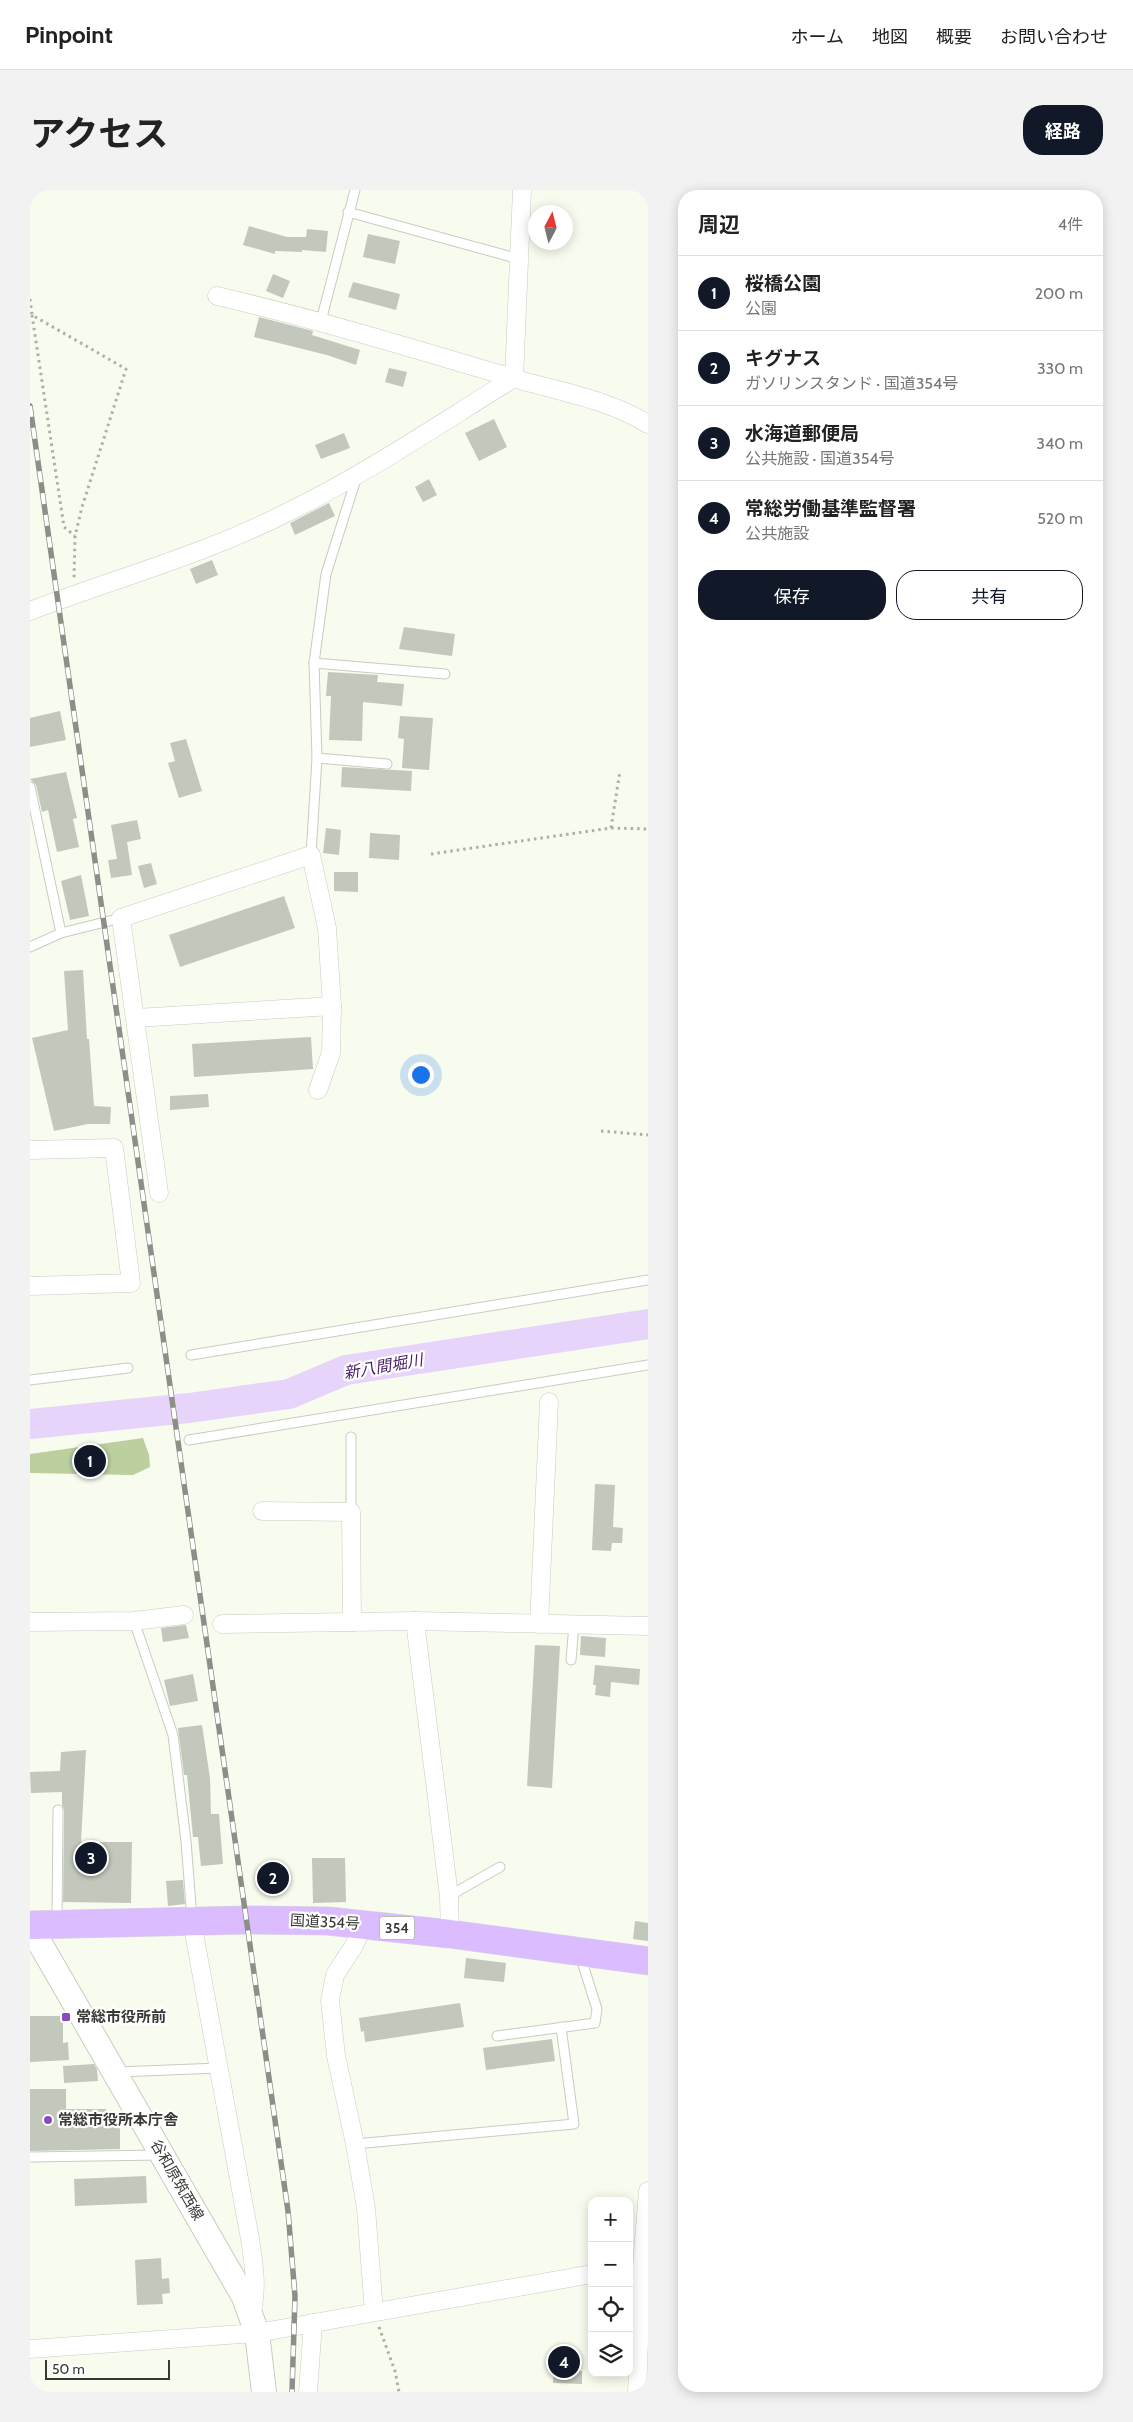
<!DOCTYPE html>
<html lang="ja">
<meta charset="utf-8">
<style>
body{margin:0;font-family:Cabin,"Noto Sans JP",sans-serif;background:#f2f2f2;color:#222}
.controls{position:absolute;right:15px;bottom:15px;display:grid;overflow:hidden;border-radius:10px;box-shadow:0 2px 12px #0003}
.controls button{width:45px;height:45px;display:grid;place-items:center;padding:0;border:0;border-bottom:1px solid #e0e0e0;background:#fff;color:#222;font:25px sans-serif}
.compass{position:absolute;left:498px;top:15px;width:45px;height:45px;border-radius:50%;background:#fff;box-shadow:0 2px 12px #0003;rotate:7deg}
.scale{position:absolute;left:15px;bottom:12px;width:125px;box-sizing:border-box;padding-left:5px;border:2px solid #373934;border-top:0;font-size:14px;line-height:18px;white-space:nowrap;color:#373934;-webkit-text-stroke:4px #fff;paint-order:stroke}
.you{position:absolute;left:390px;top:884px;width:18px;height:18px;margin:-12px;border:4px solid #fff;border-radius:50%;background:#1a73e8;box-shadow:0 0 0 8px #1a73e833}
.badge{display:grid;place-items:center;width:32px;height:32px;border-radius:50%;background:#111827;color:#fff;font-size:16px;font-weight:700}
.pin{position:absolute;translate:-50% -50%;border:2px solid #fff;box-shadow:0 1px 5px #0006}
.list{margin:0;padding:0;list-style:none}
h2{display:flex;justify-content:space-between;align-items:center;height:65px;margin:0;padding:0 20px;font-size:21px}
h2 small{font-size:16px;font-weight:400;color:#767676}
.list li{display:grid;grid-template-columns:32px 1fr auto;gap:15px;align-items:center;box-sizing:border-box;height:75px;padding:0 20px;border-top:1px solid #e0e0e0}
.list b{display:block;font-size:19px;white-space:nowrap}
.list p{margin:0;font-size:16px;white-space:nowrap;color:#767676}
.list em{font-size:16px;font-style:normal;color:#767676}
.actions{display:flex;gap:10px;padding:15px 20px}
.actions a{flex:1;padding:11px 0;border:1px solid #111827;border-radius:20px;text-align:center;font-size:18px;color:#111827}
.actions .main{background:#111827;color:#fff}
.icon{flex:none;width:28px;height:28px;fill:none;stroke:currentColor;stroke-width:2;stroke-linecap:round;stroke-linejoin:round}
.map{position:relative;flex:none;width:618px;height:2202px;overflow:hidden;border-radius:20px}
header{display:flex;align-items:center;gap:30px;box-sizing:border-box;height:70px;padding:0 25px;background:#fff;border-bottom:1px solid #e0e0e0}
header strong{font-size:24px}
nav{display:flex;gap:28px;margin-inline-start:auto;font-size:18px}
.intro{display:flex;align-items:center;justify-content:space-between;box-sizing:border-box;height:120px;padding:0 30px}
h1{margin:0;font-size:35px}
.button{padding:12px 22px;border-radius:20px;background:#111827;color:#fff;font-size:18px;font-weight:700}
main{display:flex;gap:30px;padding:0 30px}
aside{flex:1;background:#fff;border-radius:20px;box-shadow:0 2px 12px #0003}
.map>svg:first-child{display:block}
.green{fill:#bbcf9f}
.lines{fill:none;stroke-linecap:round;stroke-linejoin:round}
.river{stroke:#e6d4fb;stroke-width:30}
.building{fill:#c3c8bc}
.lane-casing{stroke:#c7cdc0;stroke-width:11}
.street-casing{stroke:#c7cdc0;stroke-width:19}
.secondary-casing{stroke:#c7cdc0;stroke-width:26}
.highway-casing{stroke:#dbdbda;stroke-width:29}
.path{stroke:#acb0a6;stroke-width:3;stroke-dasharray:2.5 4;stroke-linecap:butt}
.lane{stroke:#fff;stroke-width:9}
.street{stroke:#fff;stroke-width:18}
.secondary{stroke:#fff;stroke-width:24}
.highway{stroke:#dbbcfe;stroke-width:28}
.rail-casing{stroke:#8c8f86;stroke-width:5.5}
.rail{stroke:#fff;stroke-width:4;stroke-dasharray:11;stroke-linecap:butt}
.poi-dot{fill:#8a4bc1;stroke:#fff;stroke-width:2}
.labels{text-anchor:middle;stroke-width:4.5;stroke-linejoin:round;paint-order:stroke}
.shield{fill:#fff;stroke:#737471;stroke-width:1}
.shield-label{font-size:14px;font-weight:bold;fill:#373934}
.street-label{font-size:15px;fill:#373934;stroke:#fff}
.poi-label{font-size:15px;font-weight:bold;fill:#373934;stroke:#fff;text-anchor:start}
.water-label{font-size:16px;font-style:italic;fill:#461e67;stroke:#fff}
</style>
<header>
<strong>Pinpoint</strong>
<nav><a>ホーム</a><a>地図</a><a>概要</a><a>お問い合わせ</a></nav>
</header>
<div class="intro"><h1>アクセス</h1><a class="button">経路</a></div>
<main>
<div class="map">
<svg width="618" height="2202" viewBox="0 0 618 2202">
<rect width="100%" height="100%" fill="#f7fcef"/>
<polygon class="green" points="113,1248 119,1265 120,1277 103,1285 0,1283 0,1264"/>
<g class="lines">
<polyline class="river" points="0,1234 159,1218 259,1204 316,1180 618,1134"/>
</g>
<g class="building">
<polygon points="219,36 257,47 276,47 277,39 298,41 296,62 272,60 272,62 245,61 245,64 213,55"/>
<polygon points="338,44 370,51 365,74 333,67"/>
<polygon points="243,84 260,91 253,108 236,101"/>
<polygon points="323,92 370,104 366,120 318,107"/>
<polygon points="229,127 283,141 282,145 330,160 326,175 297,165 224,147"/>
<polygon points="359,178 377,182 373,197 355,192"/>
<polygon points="464,229 477,257 449,271 435,243"/>
<polygon points="314,243 320,258 291,269 285,255"/>
<polygon points="399,289 407,305 393,312 385,297"/>
<polygon points="299,313 305,326 265,345 260,333"/>
<polygon points="182,370 188,385 166,394 160,379"/>
<polygon points="374,437 425,444 422,466 369,459"/>
<polygon points="298,482 348,485 347,492 374,494 372,516 333,512 332,551 299,550 301,506 296,506"/>
<polygon points="30,521 36,550 0,557 0,528"/>
<polygon points="370,526 403,528 399,580 372,578 374,549 368,548"/>
<polygon points="156,549 172,601 149,608 138,573 145,571 140,553"/>
<polygon points="312,577 382,581 381,601 311,597"/>
<polygon points="36,582 47,628 43,629 49,657 27,662 18,620 12,622 6,595 0,589"/>
<polygon points="107,630 111,649 97,652 102,685 81,688 78,670 87,669 81,635"/>
<polygon points="296,638 311,640 309,665 293,663"/>
<polygon points="340,643 370,645 369,670 339,668"/>
<polygon points="121,673 127,694 114,698 108,676"/>
<polygon points="304,682 328,682 328,702 304,701"/>
<polygon points="51,685 59,726 40,730 31,691"/>
<polygon points="254,706 265,738 150,777 139,745"/>
<polygon points="53,780 57,849 59,849 64,916 81,917 80,934 58,934 24,941 2,848 38,840 34,781"/>
<polygon points="281,847 283,879 164,887 162,854"/>
<polygon points="178,904 179,917 140,920 140,906"/>
<polygon points="565,1294 585,1295 583,1337 593,1338 592,1353 582,1353 581,1361 562,1360"/>
<polygon points="156,1435 159,1448 133,1452 131,1438"/>
<polygon points="551,1446 576,1448 575,1467 550,1465"/>
<polygon points="505,1455 530,1456 522,1598 497,1596"/>
<polygon points="565,1475 610,1479 609,1495 581,1492 580,1507 565,1505 566,1495 563,1495"/>
<polygon points="163,1484 168,1511 140,1516 134,1490"/>
<polygon points="172,1535 180,1588 181,1624 189,1624 193,1674 171,1676 168,1647 163,1647 157,1585 154,1585 148,1538"/>
<polygon points="56,1560 51,1652 102,1652 101,1713 33,1712 34,1620 32,1615 32,1602 1,1603 0,1582 30,1581 31,1562"/>
<polygon points="282,1668 315,1668 316,1712 283,1713"/>
<polygon points="153,1690 155,1714 138,1716 136,1691"/>
<polygon points="605,1731 618,1733 618,1751 603,1749"/>
<polygon points="436,1768 476,1773 474,1792 434,1788"/>
<polygon points="430,1813 434,1837 335,1852 334,1841 331,1842 329,1828"/>
<polygon points="0,1826 33,1826 33,1853 38,1852 39,1870 0,1872"/>
<polygon points="522,1849 525,1871 456,1880 453,1858"/>
<polygon points="64,1874 67,1879 68,1891 34,1893 33,1876"/>
<polygon points="0,1899 36,1899 36,1919 76,1919 76,1928 90,1928 90,1959 0,1961"/>
<polygon points="116,1986 117,2013 45,2016 44,1989"/>
<polygon points="131,2068 132,2089 139,2088 140,2103 132,2104 133,2114 107,2115 105,2070"/>
<polygon points="524,2163 545,2163 544,2181 552,2181 552,2194 523,2193"/>
</g>
<g class="lines">
<defs>
<g id="lane">
<polyline points="318,22 489,69"/>
<polyline points="291,131 325,0"/>
<polyline points="284,473 415,484"/>
<polyline points="287,568 357,574"/>
<polyline points="0,597 31,743"/>
<polyline points="281,665 287,568 284,473 296,384 327,286"/>
<polyline points="0,757 31,743 91,728"/>
<polyline points="161,1165 618,1090"/>
<polyline points="0,1190 98,1178"/>
<polyline points="321,1247 321,1322"/>
<polyline points="159,1250 618,1175"/>
<polyline points="104,1431 143,1545 156,1651 162,1729"/>
<polyline points="541,1470 544,1435"/>
<polyline points="419,1706 470,1677"/>
<polyline points="27,1732 28,1620"/>
<polyline points="467,1846 565,1833 567,1819 550,1765"/>
<polyline points="87,1882 189,1878"/>
<polyline points="325,1954 544,1934 531,1837"/>
<polyline points="0,1967 130,1965"/>
</g>
<g id="street">
<path d="M187,106C286,129 382,158 479,187C526,201 575,208 618,234"/>
<polyline points="484,188 492,0"/>
<path d="M0,421C87,388 179,363 262,320C339,282 411,233 484,188"/>
<polyline points="106,828 302,816"/>
<polyline points="0,960 84,958 101,1093 0,1096"/>
<polyline points="129,1003 91,728 281,665 297,738 302,816 301,863 288,900"/>
<polyline points="232,1321 321,1322 322,1432"/>
<polyline points="385,1431 419,1706 420,1744"/>
<polyline points="0,1432 104,1431 154,1425"/>
<polyline points="192,1434 385,1431 618,1436"/>
<polyline points="509,1434 519,1212"/>
<path d="M162,1732L220,2049C224,2075 228,2099 221,2125"/>
<polyline points="333,1734 325,1754 305,1785 300,1810 306,1866 325,1954 336,2018 344,2122"/>
<polyline points="0,2159 227,2143 562,2084"/>
<polyline points="278,2202 283,2133"/>
<polyline points="607,2202 612,2075 618,2001"/>
</g>
<polyline id="secondary" points="0,1736 214,2107 227,2143 234,2202"/>
<polyline id="highway" points="0,1735 216,1730 298,1731 420,1744 618,1771"/>
</defs>
<use href="#lane" class="lane-casing"/>
<use href="#street" class="street-casing"/>
<use href="#secondary" class="secondary-casing"/>
<use href="#highway" class="highway-casing"/>
<g class="path">
<polyline points="0,109 2,125 96,179 52,317 45,346 44,389"/>
<polyline points="2,125 34,337 45,346"/>
<polyline points="581,638 590,581"/>
<polyline points="401,664 581,638 618,639"/>
<polyline points="571,941 618,945"/>
<polyline points="349,2137 365,2181 369,2202"/>
</g>
<use href="#lane" class="lane"/>
<use href="#street" class="street"/>
<use href="#secondary" class="secondary"/>
<use href="#highway" class="highway"/>
<defs>
<polyline id="rail" points="0,216 258,2021 265,2106 262,2202"/>
</defs>
<use href="#rail" class="rail-casing"/>
<use href="#rail" class="rail"/>
</g>
<g class="poi-dot">
<rect x="31" y="1822" width="10" height="10" rx="2.5"/>
<circle cx="18" cy="1930" r="5"/>
</g>
<g class="labels">
<rect class="shield" x="349.5" y="1726.5" width="35" height="23" rx="4"/>
<g class="shield-label">
<text x="367" y="1743">354</text>
</g>
<g class="street-label">
<text transform="translate(295 1732) rotate(3)" y="5">国道354号</text>
<text transform="translate(147 1990) rotate(60)" y="5">谷和原筑西線</text>
</g>
<g class="poi-label">
<text x="46" y="1832">常総市役所前</text>
<text x="28" y="1935">常総市役所本庁舎</text>
</g>
<g class="water-label">
<text transform="translate(353 1176) rotate(-10)" y="6">新八間堀川</text>
</g>
</g>
</svg>
<div class="controls">
<button>+</button>
<button>−</button>
<button><svg class="icon" aria-label="locate" viewBox="0 0 24 24"><circle cx="12" cy="12" r="6"/><path d="M12 2v4M12 18v4M2 12h4M18 12h4"/></svg></button>
<button><svg class="icon" aria-label="layers" viewBox="0 0 24 24"><path d="M12 4l9 5-9 5-9-5zM3 14l9 5 9-5"/></svg></button>
</div>
<svg class="compass" viewBox="-18 -18 36 36"><path d="M0-13l5 13h-10z" fill="#e53935"/><path d="M0 13l5-13h-10z" fill="#767676"/></svg>
<div class="scale">50 m</div>
<div class="you"></div>
<div class="pin badge" style="left:60px;top:1271px">1</div>
<div class="pin badge" style="left:243px;top:1688px">2</div>
<div class="pin badge" style="left:61px;top:1668px">3</div>
<div class="pin badge" style="left:534px;top:2172px">4</div>
</div>
<aside>
<h2>周辺<small>4件</small></h2>
<ul class="list">
<li><span class="badge">1</span><div><b>桜橋公園</b><p>公園</p></div><em>200 m</em></li>
<li><span class="badge">2</span><div><b>キグナス</b><p>ガソリンスタンド · 国道354号</p></div><em>330 m</em></li>
<li><span class="badge">3</span><div><b>水海道郵便局</b><p>公共施設 · 国道354号</p></div><em>340 m</em></li>
<li><span class="badge">4</span><div><b>常総労働基準監督署</b><p>公共施設</p></div><em>520 m</em></li>
</ul>
<div class="actions"><a class="main">保存</a><a>共有</a></div>
</aside>
</main>
